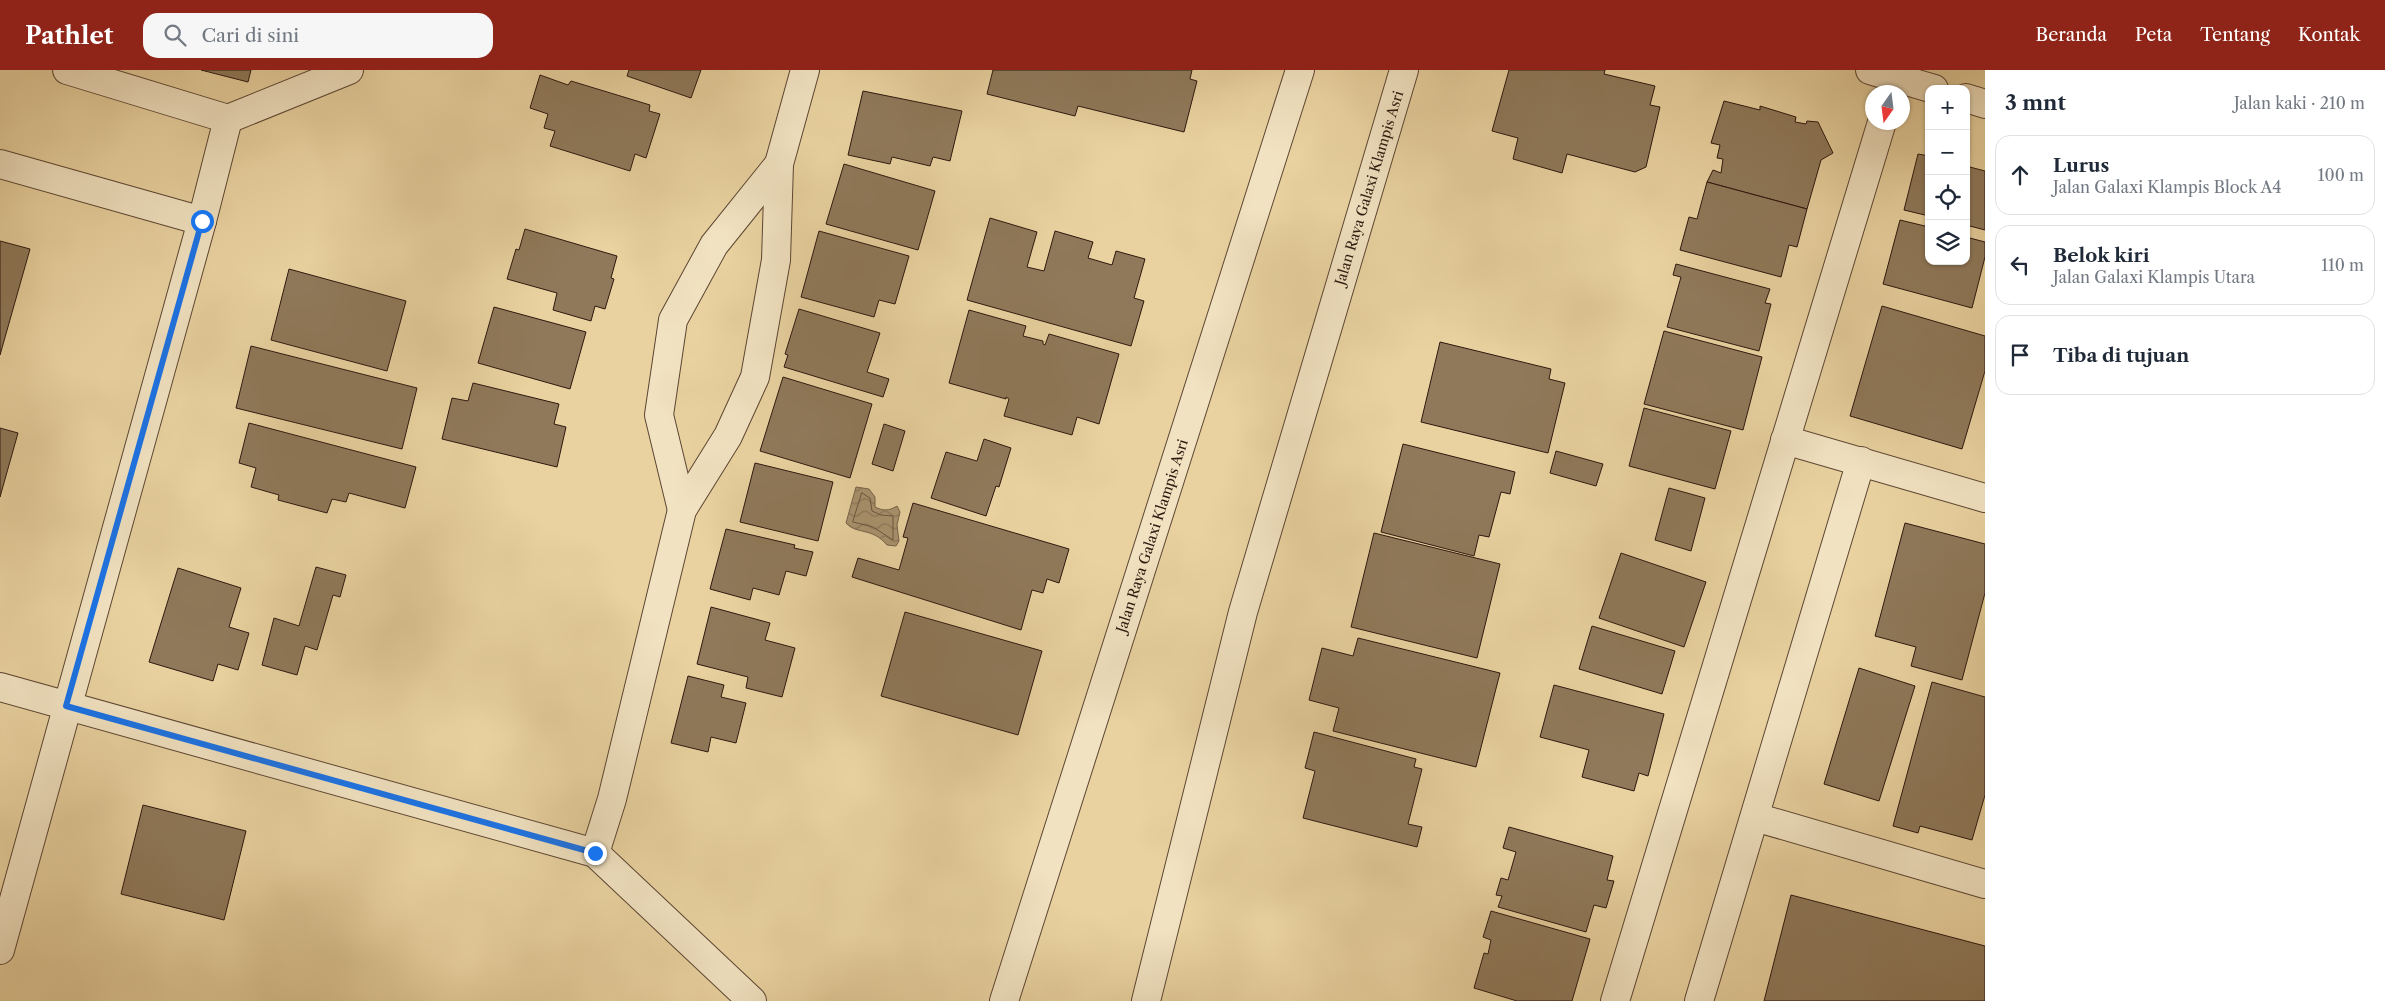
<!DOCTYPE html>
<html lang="id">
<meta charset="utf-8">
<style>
body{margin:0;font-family:"Libre Caslon Text",serif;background:#f6f6f7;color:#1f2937}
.controls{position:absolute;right:15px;top:15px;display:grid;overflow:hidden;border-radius:10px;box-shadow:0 1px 4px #0004}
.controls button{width:45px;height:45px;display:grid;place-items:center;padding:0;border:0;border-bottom:1px solid #e0e1e3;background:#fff;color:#1f2937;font:25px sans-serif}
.compass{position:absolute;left:1865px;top:15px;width:45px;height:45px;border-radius:50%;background:#fff;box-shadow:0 1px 4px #0004;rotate:194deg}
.stop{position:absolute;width:15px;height:15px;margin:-11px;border:4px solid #1a73e8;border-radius:50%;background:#fff}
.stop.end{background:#1a73e8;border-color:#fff;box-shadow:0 1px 5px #0008}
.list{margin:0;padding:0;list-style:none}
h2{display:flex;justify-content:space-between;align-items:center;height:65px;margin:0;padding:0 20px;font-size:21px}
h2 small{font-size:16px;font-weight:400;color:#747a83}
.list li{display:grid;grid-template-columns:32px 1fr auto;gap:15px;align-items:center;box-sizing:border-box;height:80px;margin:0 10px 10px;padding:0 10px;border:1px solid #e0e1e3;border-radius:15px}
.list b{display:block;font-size:19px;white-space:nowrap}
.list p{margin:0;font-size:16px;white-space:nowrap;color:#747a83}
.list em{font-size:16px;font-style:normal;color:#747a83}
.icon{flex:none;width:28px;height:28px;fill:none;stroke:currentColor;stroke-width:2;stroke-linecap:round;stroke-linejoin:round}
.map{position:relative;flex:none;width:1985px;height:931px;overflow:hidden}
header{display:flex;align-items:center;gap:30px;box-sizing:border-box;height:70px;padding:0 25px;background:#8f2418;color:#fff}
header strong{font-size:24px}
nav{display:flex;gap:28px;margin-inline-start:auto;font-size:18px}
.search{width:350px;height:45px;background:#f6f6f7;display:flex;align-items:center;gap:12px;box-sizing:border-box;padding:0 18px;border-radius:15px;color:#747a83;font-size:19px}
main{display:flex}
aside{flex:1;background:#fff}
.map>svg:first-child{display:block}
.water{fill:url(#water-waves);stroke:#776249}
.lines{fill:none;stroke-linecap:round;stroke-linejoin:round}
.shore{stroke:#6b563f;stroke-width:1}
.building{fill:#8f795a;stroke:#2d180f}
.minor-casing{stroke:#5c4633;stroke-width:30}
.minor{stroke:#f1e2c1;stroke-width:28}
.route{stroke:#1a73e8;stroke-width:6}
.labels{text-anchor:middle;stroke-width:5;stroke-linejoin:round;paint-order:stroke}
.street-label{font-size:14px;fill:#2d180f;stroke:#f1e2c1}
</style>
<header>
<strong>Pathlet</strong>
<div class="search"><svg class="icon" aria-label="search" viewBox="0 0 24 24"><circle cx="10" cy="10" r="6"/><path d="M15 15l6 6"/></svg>Cari di sini</div>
<nav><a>Beranda</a><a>Peta</a><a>Tentang</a><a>Kontak</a></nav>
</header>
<main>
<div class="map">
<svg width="1985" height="931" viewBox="0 0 1985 931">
<defs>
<pattern id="water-waves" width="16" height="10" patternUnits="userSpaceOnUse" patternTransform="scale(1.25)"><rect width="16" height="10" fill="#a9936f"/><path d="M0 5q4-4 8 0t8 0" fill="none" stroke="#8a775a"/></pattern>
</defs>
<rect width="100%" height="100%" fill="#e9d2a0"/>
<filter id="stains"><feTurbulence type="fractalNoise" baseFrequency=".004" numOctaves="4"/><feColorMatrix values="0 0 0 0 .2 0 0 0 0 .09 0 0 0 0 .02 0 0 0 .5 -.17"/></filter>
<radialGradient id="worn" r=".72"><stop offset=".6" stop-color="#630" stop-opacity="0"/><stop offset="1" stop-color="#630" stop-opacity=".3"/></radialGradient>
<path class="water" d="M856,417L869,419L875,427V437C883,441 889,441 897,436L900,442L897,455L899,471L896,476L887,475C872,457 857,465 846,453Z"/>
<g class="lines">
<polygon class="shore" points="862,423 870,428 872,441 881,445 893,446 893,470 873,457 853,452"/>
</g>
<g class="building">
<polygon points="201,0 251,0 248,12"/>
<polygon points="629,0 701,0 691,28 627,6"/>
<polygon points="993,0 1192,0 1190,9 1197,11 1184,62 1078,36 1075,46 987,24"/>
<polygon points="1509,0 1605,0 1604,4 1655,16 1650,35 1660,37 1646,97 1635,102 1567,84 1562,103 1513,89 1518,68 1492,61"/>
<polygon points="540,5 568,15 571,11 650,35 649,41 660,44 646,88 635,84 630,101 550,76 555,61 544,58 548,44 530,38"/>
<polygon points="863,21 962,41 950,91 933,87 930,96 892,87 890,94 848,85"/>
<polygon points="1724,31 1760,40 1760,36 1796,47 1795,52 1806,54 1807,51 1818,52 1833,83 1821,90 1807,139 1707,112 1713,100 1721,103 1723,89 1717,88 1720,75 1711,73"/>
<polygon points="1918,84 1929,86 1929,146 1904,140"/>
<polygon points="844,94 935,121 918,180 826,154"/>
<polygon points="1966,96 1985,101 1985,160 1966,155"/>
<polygon points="1707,112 1807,139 1797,177 1789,175 1781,207 1680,180 1689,147 1697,149"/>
<polygon points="990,148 1037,162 1027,197 1044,201 1055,161 1093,172 1088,188 1112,195 1116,181 1145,189 1134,228 1144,231 1131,276 967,230"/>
<polygon points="1900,150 1929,157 1929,191 1966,191 1966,167 1985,172 1985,187 1972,238 1883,214"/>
<polygon points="525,159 617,186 611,208 614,209 605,239 595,236 591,251 553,240 557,223 507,209 516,179 519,180"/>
<polygon points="819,161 909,186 895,234 879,230 874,247 801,227"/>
<polygon points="0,171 30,179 0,285"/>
<polygon points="1676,194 1770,219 1765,233 1771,234 1759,281 1667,257 1681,207 1673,205"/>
<polygon points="289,199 406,231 387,301 271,270"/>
<polygon points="1882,236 1985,266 1985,301 1962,379 1850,346"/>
<polygon points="494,237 586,262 570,319 478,293"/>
<polygon points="799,239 880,263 867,302 889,309 883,327 784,297 788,285 785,284"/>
<polygon points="969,240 1026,256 1023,266 1043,271 1043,274 1045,275 1049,264 1119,284 1099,354 1077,347 1072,365 1004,346 1009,329 1006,327 1006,329 949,313"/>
<polygon points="1664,261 1762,287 1743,360 1644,334"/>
<polygon points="1440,272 1551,299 1549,309 1565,313 1548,383 1421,352"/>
<polygon points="251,276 417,318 402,379 236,338"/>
<polygon points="783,307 872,334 850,408 760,381"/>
<polygon points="473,313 559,334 554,354 566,357 557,397 442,369 452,328 468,331"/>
<polygon points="1644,338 1731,361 1715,419 1629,396"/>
<polygon points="249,353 416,397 405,438 349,423 346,432 332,429 327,443 278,430 279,425 251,417 256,398 239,393"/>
<polygon points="884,354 905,361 893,401 872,394"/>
<polygon points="0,358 18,363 0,427"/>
<polygon points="984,369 1011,378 999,417 996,416 986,446 931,428 946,382 977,391"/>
<polygon points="1403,374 1515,402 1510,424 1501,422 1489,467 1479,465 1474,486 1381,462"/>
<polygon points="1556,381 1603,394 1596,416 1550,403"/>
<polygon points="755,393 833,412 818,471 740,452"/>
<polygon points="1669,418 1705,428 1691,481 1655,470"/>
<polygon points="913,433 1069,479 1059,513 1047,509 1043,523 1032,520 1021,560 852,507 858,488 899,500 908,468 903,467"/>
<polygon points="1905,453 1985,474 1985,523 1962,610 1911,596 1916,577 1875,566"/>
<polygon points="726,459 795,475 794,478 813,482 806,506 786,501 779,525 753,518 750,530 710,519"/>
<polygon points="1374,463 1500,494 1477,588 1351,557"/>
<polygon points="1621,483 1706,512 1684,577 1599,548"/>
<polygon points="316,497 346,505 340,527 333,525 317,580 305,576 297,605 262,595 274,548 299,556"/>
<polygon points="178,498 241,518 229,557 249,563 238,600 218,594 213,611 149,592"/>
<polygon points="711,537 770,553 765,570 795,578 782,627 746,618 748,607 697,594"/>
<polygon points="905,542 1042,581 1018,665 881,626"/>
<polygon points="1592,556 1675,581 1662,624 1579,599"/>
<polygon points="1358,568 1500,603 1476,697 1333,661 1339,638 1309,630 1322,578 1353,586"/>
<polygon points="1859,598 1915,616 1879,731 1824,714"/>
<polygon points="688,606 724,615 721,627 746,633 736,673 711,667 708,682 671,673"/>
<polygon points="1932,612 1985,627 1985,725 1972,770 1920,756 1918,763 1893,756"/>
<polygon points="1554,615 1664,644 1648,706 1639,703 1634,721 1582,707 1589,680 1540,667"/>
<polygon points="1314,662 1416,689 1414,697 1422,699 1408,754 1422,757 1417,777 1303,748 1315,701 1305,698"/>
<polygon points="143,735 246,761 224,850 121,824"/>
<polygon points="1509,757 1613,786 1607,810 1614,811 1606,838 1594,835 1586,862 1498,837 1502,826 1496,825 1501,808 1508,810 1516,782 1503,778"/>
<polygon points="1791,825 1985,876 1985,931 1764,931"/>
<polygon points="1491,841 1590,869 1572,931 1517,931 1474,918 1484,883 1488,884 1491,870 1483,867"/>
</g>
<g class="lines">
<defs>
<g id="minor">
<polyline points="67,0 228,49"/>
<polyline points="1870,0 1934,19"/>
<polyline points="1966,28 1985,34"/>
<polyline points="228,49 349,0"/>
<polyline points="0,94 202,151"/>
<polyline points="1785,370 1985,428"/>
<polyline points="682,440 659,345 673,250 714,175 779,94"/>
<polyline points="0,617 595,783 752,931"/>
<polyline points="1755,747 1985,814"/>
<polyline points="595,783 612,729 682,440 728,366 755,307 776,190 779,94 805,0"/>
<polyline points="0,880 202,151 228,49"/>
<polyline points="1004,931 1300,0"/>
<polyline points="1146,931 1243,542 1404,0"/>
<polyline points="1615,931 1882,52"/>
<polyline points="1699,931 1861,391"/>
</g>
</defs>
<use href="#minor" class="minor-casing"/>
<use href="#minor" class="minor"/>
</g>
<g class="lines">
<polyline class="route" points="202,151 66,636 595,783"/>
</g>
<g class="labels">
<g class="street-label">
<text transform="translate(1369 118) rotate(-73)" y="5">Jalan Raya Galaxi Klampis Asri</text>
<text transform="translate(1152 466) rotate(-72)" y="5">Jalan Raya Galaxi Klampis Asri</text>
</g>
</g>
<rect width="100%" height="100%" filter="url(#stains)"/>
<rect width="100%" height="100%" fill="url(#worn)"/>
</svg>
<div class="controls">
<button>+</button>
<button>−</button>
<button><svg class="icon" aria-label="locate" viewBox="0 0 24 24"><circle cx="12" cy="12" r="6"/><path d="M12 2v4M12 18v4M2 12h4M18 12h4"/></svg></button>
<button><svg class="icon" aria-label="layers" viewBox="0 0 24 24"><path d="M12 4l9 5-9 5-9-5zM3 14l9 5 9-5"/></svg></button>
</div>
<svg class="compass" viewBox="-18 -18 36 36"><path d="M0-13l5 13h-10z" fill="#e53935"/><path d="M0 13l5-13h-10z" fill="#747a83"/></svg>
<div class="stop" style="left:202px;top:151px"></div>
<div class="stop end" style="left:595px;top:783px"></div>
</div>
<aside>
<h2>3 mnt<small>Jalan kaki · 210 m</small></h2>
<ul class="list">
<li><svg class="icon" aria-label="ahead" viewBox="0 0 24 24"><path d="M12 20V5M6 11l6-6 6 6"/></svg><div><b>Lurus</b><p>Jalan Galaxi Klampis Block A4</p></div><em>100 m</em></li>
<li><svg class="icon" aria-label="left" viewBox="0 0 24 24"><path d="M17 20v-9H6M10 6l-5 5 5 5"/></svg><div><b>Belok kiri</b><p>Jalan Galaxi Klampis Utara</p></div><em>110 m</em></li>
<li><svg class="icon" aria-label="arrive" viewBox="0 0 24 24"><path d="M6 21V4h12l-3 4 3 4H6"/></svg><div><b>Tiba di tujuan</b></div></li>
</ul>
</aside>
</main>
